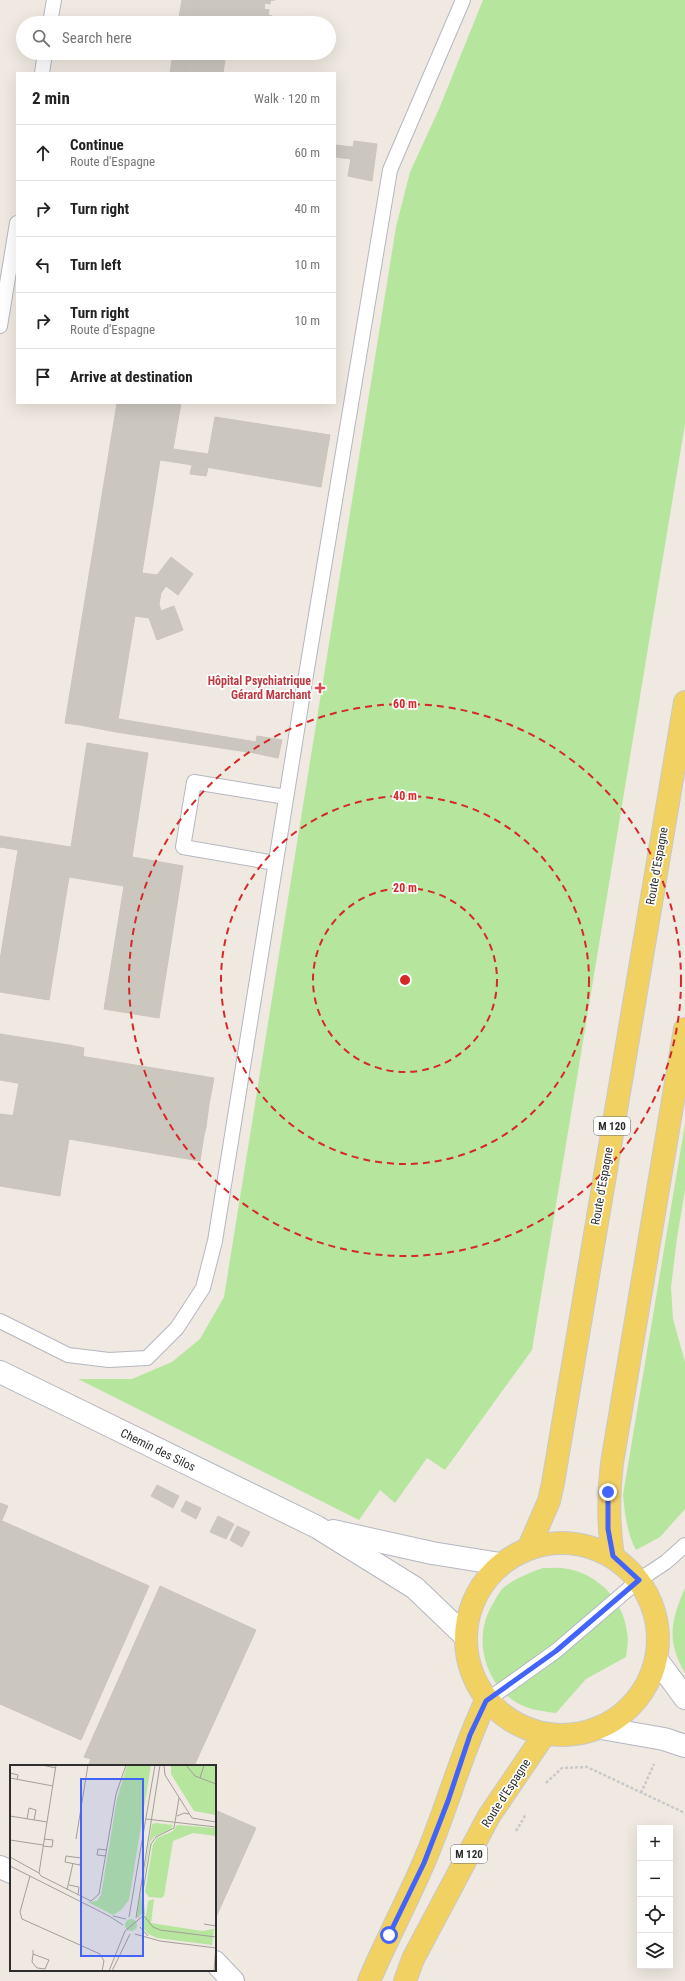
<!DOCTYPE html>
<meta charset="utf-8">
<style>
body{margin:0;font-family:"Roboto Condensed",sans-serif;background:#f6f6f6;color:#222}
.controls{position:absolute;right:12px;bottom:12px;display:grid;overflow:hidden;border-radius:0px;box-shadow:0 4px 16px #0002}
.controls button{width:36px;height:36px;display:grid;place-items:center;padding:0;border:0;border-bottom:1px solid #e0e0e0;background:#fff;color:#222;font:20px sans-serif}
.stop{position:absolute;width:12px;height:12px;margin:-9px;border:3px solid #4264fb;border-radius:50%;background:#fff}
.stop.end{background:#4264fb;border-color:#fff;box-shadow:0 1px 4px #0008}
.list{margin:0;padding:0;list-style:none}
h2{display:flex;justify-content:space-between;align-items:center;height:52px;margin:0;padding:0 16px;font-size:17px}
h2 small{font-size:13px;font-weight:400;color:#767676}
.list li{display:grid;grid-template-columns:26px 1fr auto;gap:12px;align-items:center;box-sizing:border-box;height:56px;padding:0 16px;border-top:1px solid #e0e0e0}
.list b{display:block;font-size:15px;white-space:nowrap}
.list p{margin:0;font-size:13px;white-space:nowrap;color:#767676}
.list em{font-size:13px;font-style:normal;color:#767676}
.icon{flex:none;width:22px;height:22px;fill:none;stroke:currentColor;stroke-width:2;stroke-linecap:round;stroke-linejoin:round}
.map{position:relative;flex:none;width:685px;height:1981px;overflow:hidden}
.search{position:absolute;background:#fff;box-shadow:0 4px 16px #0002;left:16px;top:16px;width:320px;height:44px;display:flex;align-items:center;gap:10px;box-sizing:border-box;padding:0 14px;border-radius:22px;color:#767676;font-size:15px}
.panel{position:absolute;background:#fff;box-shadow:0 4px 16px #0002;left:16px;top:72px;width:320px;height:332px;border-radius:0px}
.map>svg:first-child{display:block}
.green{fill:#b6e59e}
.building{fill:#cbc7bf;stroke:#cbc5ba}
.lines{fill:none;stroke-linecap:round;stroke-linejoin:round}
.lane-casing{stroke:#b4b7c1;stroke-width:16}
.street-casing{stroke:#b4b7c1;stroke-width:24}
.primary-casing{stroke:#c9c9c9;stroke-width:24}
.path{stroke:#c9c9c9;stroke-width:2.5;stroke-dasharray:3 2;stroke-linecap:butt}
.lane{stroke:#fff;stroke-width:14}
.street{stroke:#fff;stroke-width:22}
.primary{stroke:#f2d163;stroke-width:22}
.route{stroke:#4264fb;stroke-width:5}
.ring{fill:none;stroke:#d62828;stroke-width:2;stroke-dasharray:7 5}
.health-dot{fill:#e0444e;stroke:#fff;stroke-width:1.5}
.labels{text-anchor:middle;stroke-width:3.5;stroke-linejoin:round;paint-order:stroke}
.shield{fill:#fff;stroke:#6d6d6d;stroke-width:1}
.shield-label{font-size:11px;font-weight:bold;fill:#2e2e2e}
.health-label{font-size:12px;font-weight:bold;fill:#be3a42;stroke:#fff;text-anchor:end}
.street-label{font-size:12px;fill:#2e2e2e;stroke:#fff}
.inset-road{fill:none;stroke:#a29e99;stroke-width:1}
.view{fill:#4264fb;fill-opacity:0.15;stroke:#4264fb;stroke-width:2}
.inset-edge{fill:none;stroke:#2e2e2e;stroke-width:2}
.centre{fill:#d62828;stroke:#fff;stroke-width:2}
.ring-label{font-size:12px;text-anchor:middle;font-weight:bold;fill:#d62828;stroke:#fff;stroke-width:3.5;stroke-linejoin:round;paint-order:stroke}
</style>
<div class="map">
<svg width="685" height="1981" viewBox="0 0 685 1981">
<rect width="100%" height="100%" fill="#efe9e1"/>
<g class="green">
<polygon points="483,0 685,0 685,424 532,1350 445,1470 427,1458 395,1503 380,1490 359,1520 78,1379 132,1379 172,1362 200,1339 224,1297 396,227 410,172 439,109"/>
<path d="M685,1124V1190L677,1238L671,1287L673,1319L685,1362V1509L660,1537L636,1550C627,1533 625,1515 623,1495Z"/>
<path d="M543,1568C551,1568 560,1567 568,1569C599,1575 623,1600 627,1632C629,1640 627,1649 626,1657L586,1679L556,1713C540,1711 523,1709 510,1698C481,1675 474,1632 494,1602C496,1598 499,1593 502,1589C515,1578 527,1574 543,1568Z"/>
<path d="M685,1588V1673C666,1641 671,1620 685,1588Z"/>
</g>
<g class="building">
<polygon points="182,0 196,0 192,23 178,23"/>
<polygon points="196,0 275,0 271,0 270,4 265,3 264,9 269,10 268,15 272,16 271,23 192,23"/>
<polygon points="173,53 187,53 184,73 170,73"/>
<polygon points="187,53 226,53 223,73 184,73"/>
<polygon points="354,141 377,144 372,181 348,176"/>
<polygon points="335,145 353,147 351,159 335,157"/>
<polygon points="117,403 131,403 80,725 65,723"/>
<polygon points="131,403 169,403 142,573 157,575 171,557 193,574 178,595 166,586 161,593 159,604 161,611 174,606 183,630 157,640 149,618 135,616 116,732 80,725"/>
<polygon points="169,403 181,403 173,449 208,454 206,467 160,460"/>
<polygon points="215,417 330,435 321,487 206,467"/>
<polygon points="192,465 208,468 206,476 190,474"/>
<polygon points="119,719 256,742 254,753 116,732"/>
<polygon points="257,736 282,740 278,758 254,753"/>
<polygon points="87,743 148,753 132,857 183,866 159,1018 104,1009 124,886 69,877 49,1000 0,992 0,960 18,850 0,847 0,836 71,847"/>
<polygon points="0,1034 69,1045 68,1054 214,1078 209,1104 195,1101 194,1109 208,1112 206,1127 192,1124 190,1133 204,1135 200,1161 69,1139 61,1187 0,1177 0,1114 18,1116 23,1084 0,1080"/>
<polygon points="69,1045 84,1048 83,1057 68,1054"/>
<polygon points="19,1083 23,1084 18,1116 13,1116"/>
<polygon points="195,1101 209,1104 208,1112 194,1109"/>
<polygon points="192,1124 206,1127 204,1135 190,1133"/>
<polygon points="0,1177 61,1187 60,1196 0,1186"/>
<polygon points="157,1485 179,1496 173,1508 151,1496"/>
<polygon points="186,1501 201,1508 196,1519 181,1511"/>
<polygon points="0,1503 8,1506 2,1520 0,1520"/>
<polygon points="218,1516 234,1524 226,1539 210,1532"/>
<polygon points="0,1520 149,1586 81,1740 0,1704"/>
<polygon points="237,1526 250,1532 242,1547 230,1540"/>
<polygon points="160,1586 256,1630 194,1766 88,1766 91,1759 84,1757"/>
<polygon points="215,1810 256,1828 216,1917 215,1917"/>
</g>
<g class="lines">
<defs>
<g id="lane">
<polyline points="50,23 54,0"/>
<polyline points="42,73 45,53"/>
<polyline points="0,326 17,223"/>
<polyline points="275,863 183,847 194,782 286,797"/>
<polyline points="0,1321 68,1355 109,1360 147,1358 177,1328 203,1288 215,1241 303,693 390,170 463,0"/>
<polyline points="486,1701 556,1651 639,1580 666,1562 685,1545"/>
</g>
<g id="street">
<polyline points="0,1372 317,1527 415,1588 464,1635"/>
<polyline points="333,1531 432,1553 500,1564"/>
<polyline points="657,1660 685,1698"/>
<polyline points="601,1728 664,1739 685,1746"/>
<polyline points="0,1867 11,1872"/>
<polyline points="215,1962 233,1981"/>
</g>
<g id="primary">
<circle cx="562" cy="1639" r="96"/>
<polyline points="529,1547 549,1501 553,1483 685,702"/>
<path d="M613,1556C608,1524 608,1495 612,1463L685,1029"/>
<path d="M369,1981C386,1941 407,1902 424,1862C447,1809 461,1753 486,1701"/>
<polyline points="405,1981 413,1959 489,1816 544,1735"/>
</g>
</defs>
<use href="#lane" class="lane-casing"/>
<use href="#street" class="street-casing"/>
<use href="#primary" class="primary-casing"/>
<g class="path">
<polyline points="546,1783 562,1768 587,1767 685,1813"/>
<polyline points="641,1793 654,1764"/>
<polyline points="516,1831 526,1814"/>
</g>
<use href="#lane" class="lane"/>
<use href="#street" class="street"/>
<use href="#primary" class="primary"/>
</g>
<g class="lines">
<polyline class="route" points="389,1935 424,1863 448,1801 470,1735 486,1701 556,1651 639,1580 613,1556 608,1529 608,1492"/>
</g>
<g class="ring">
<circle cx="405" cy="980" r="92"/>
<circle cx="405" cy="980" r="184"/>
<circle cx="405" cy="980" r="276"/>
</g>
<path class="health-dot" d="M318 682h4v4h4v4h-4v4h-4v-4h-4v-4h4z"/>
<g class="labels">
<g class="shield">
<rect x="594" y="1117" width="36" height="18" rx="3"/>
<rect x="451" y="1845" width="36" height="18" rx="3"/>
</g>
<g class="shield-label">
<text x="612" y="1130">M 120</text>
<text x="469" y="1858">M 120</text>
</g>
<g class="health-label">
<text x="311" y="685">Hôpital Psychiatrique<tspan x="311" dy="14">Gérard Marchant</tspan></text>
</g>
<g class="street-label">
<text transform="translate(657 866) rotate(-80)" y="4">Route d'Espagne</text>
<text transform="translate(602 1186) rotate(-80)" y="4">Route d'Espagne</text>
<text transform="translate(158 1450) rotate(26)" y="4">Chemin des Silos</text>
<text transform="translate(506 1793) rotate(-57)" y="4">Route d'Espagne</text>
</g>
</g>
<g transform="translate(10 1765)">
<rect width="206" height="206" fill="#efe9e1"/>
<path d="M117,0H141L119,135L111,145L103,150L78,137L87,136L91,130L107,34ZM161,0H206V50L184,46L161,9ZM146,58L163,60L161,64L144,72L140,77L131,129L133,147L128,153L127,150L142,59ZM167,60L206,63V71L183,68L163,76L154,131L151,133L139,132L135,127L143,79L147,73L163,66ZM144,134L141,158L192,166L204,164L202,180L147,173L138,169L132,162V158L136,150L138,136ZM115 160a6 6 0 1 1 12 0a6 6 0 1 1-12 0Z" fill="#b6e59e"/>
<path class="inset-road" d="M32,0L46,3M46,0L29,108L31,111L81,136L89,129L106,29L116,0M154,0L155,10L182,53L206,57M176,0L185,11L206,19M0,8L8,10L7,15M0,13L43,21M190,13L194,0M0,51L37,57M167,51L174,48L179,49M17,54L19,43L26,45L24,55M136,54L206,62M66,74L78,0M0,75L33,80M33,81L42,82L43,75L34,74M56,91L71,93L70,100L55,97ZM96,91L87,90L88,84L97,85M0,92L29,108M0,101L99,151L113,160M20,111L10,147L12,154L90,189L94,196L92,206M59,120L69,122L68,130M57,125L63,98M103,151L116,154M134,151L143,162L150,165L206,172M119,152L145,0M126,153L150,0M194,159L206,161M130,162L138,171M115,166L134,150L133,126L141,79L146,72L164,63L169,33M125,169L150,176L206,183M23,189L39,195L35,204L27,203L22,197L23,189V185M99,206L115,166M102,206L120,169M204,206L206,181"/>
<path class="view" d="M71,14H133V191H71Z"/>
<rect width="206" height="206" class="inset-edge"/>
</g>
<circle cx="405" cy="980" r="6" class="centre"/>
<g class="ring-label">
<text x="405" y="708">60 m</text>
<text x="405" y="800">40 m</text>
<text x="405" y="892">20 m</text>
</g>
</svg>
<div class="controls">
<button>+</button>
<button>−</button>
<button><svg class="icon" aria-label="locate" viewBox="0 0 24 24"><circle cx="12" cy="12" r="6"/><path d="M12 2v4M12 18v4M2 12h4M18 12h4"/></svg></button>
<button><svg class="icon" aria-label="layers" viewBox="0 0 24 24"><path d="M12 4l9 5-9 5-9-5zM3 14l9 5 9-5"/></svg></button>
</div>
<div class="stop" style="left:389px;top:1935px"></div>
<div class="stop end" style="left:608px;top:1492px"></div>
<div class="search"><svg class="icon" aria-label="search" viewBox="0 0 24 24"><circle cx="10" cy="10" r="6"/><path d="M15 15l6 6"/></svg>Search here</div>
<section class="panel">
<h2>2 min<small>Walk · 120 m</small></h2>
<ul class="list">
<li><svg class="icon" aria-label="ahead" viewBox="0 0 24 24"><path d="M12 20V5M6 11l6-6 6 6"/></svg><div><b>Continue</b><p>Route d'Espagne</p></div><em>60 m</em></li>
<li><svg class="icon" aria-label="right" viewBox="0 0 24 24"><path d="M7 20v-9h11M14 6l5 5-5 5"/></svg><div><b>Turn right</b></div><em>40 m</em></li>
<li><svg class="icon" aria-label="left" viewBox="0 0 24 24"><path d="M17 20v-9H6M10 6l-5 5 5 5"/></svg><div><b>Turn left</b></div><em>10 m</em></li>
<li><svg class="icon" aria-label="right" viewBox="0 0 24 24"><path d="M7 20v-9h11M14 6l5 5-5 5"/></svg><div><b>Turn right</b><p>Route d'Espagne</p></div><em>10 m</em></li>
<li><svg class="icon" aria-label="arrive" viewBox="0 0 24 24"><path d="M6 21V4h12l-3 4 3 4H6"/></svg><div><b>Arrive at destination</b></div></li>
</ul>
</section>
</div>
